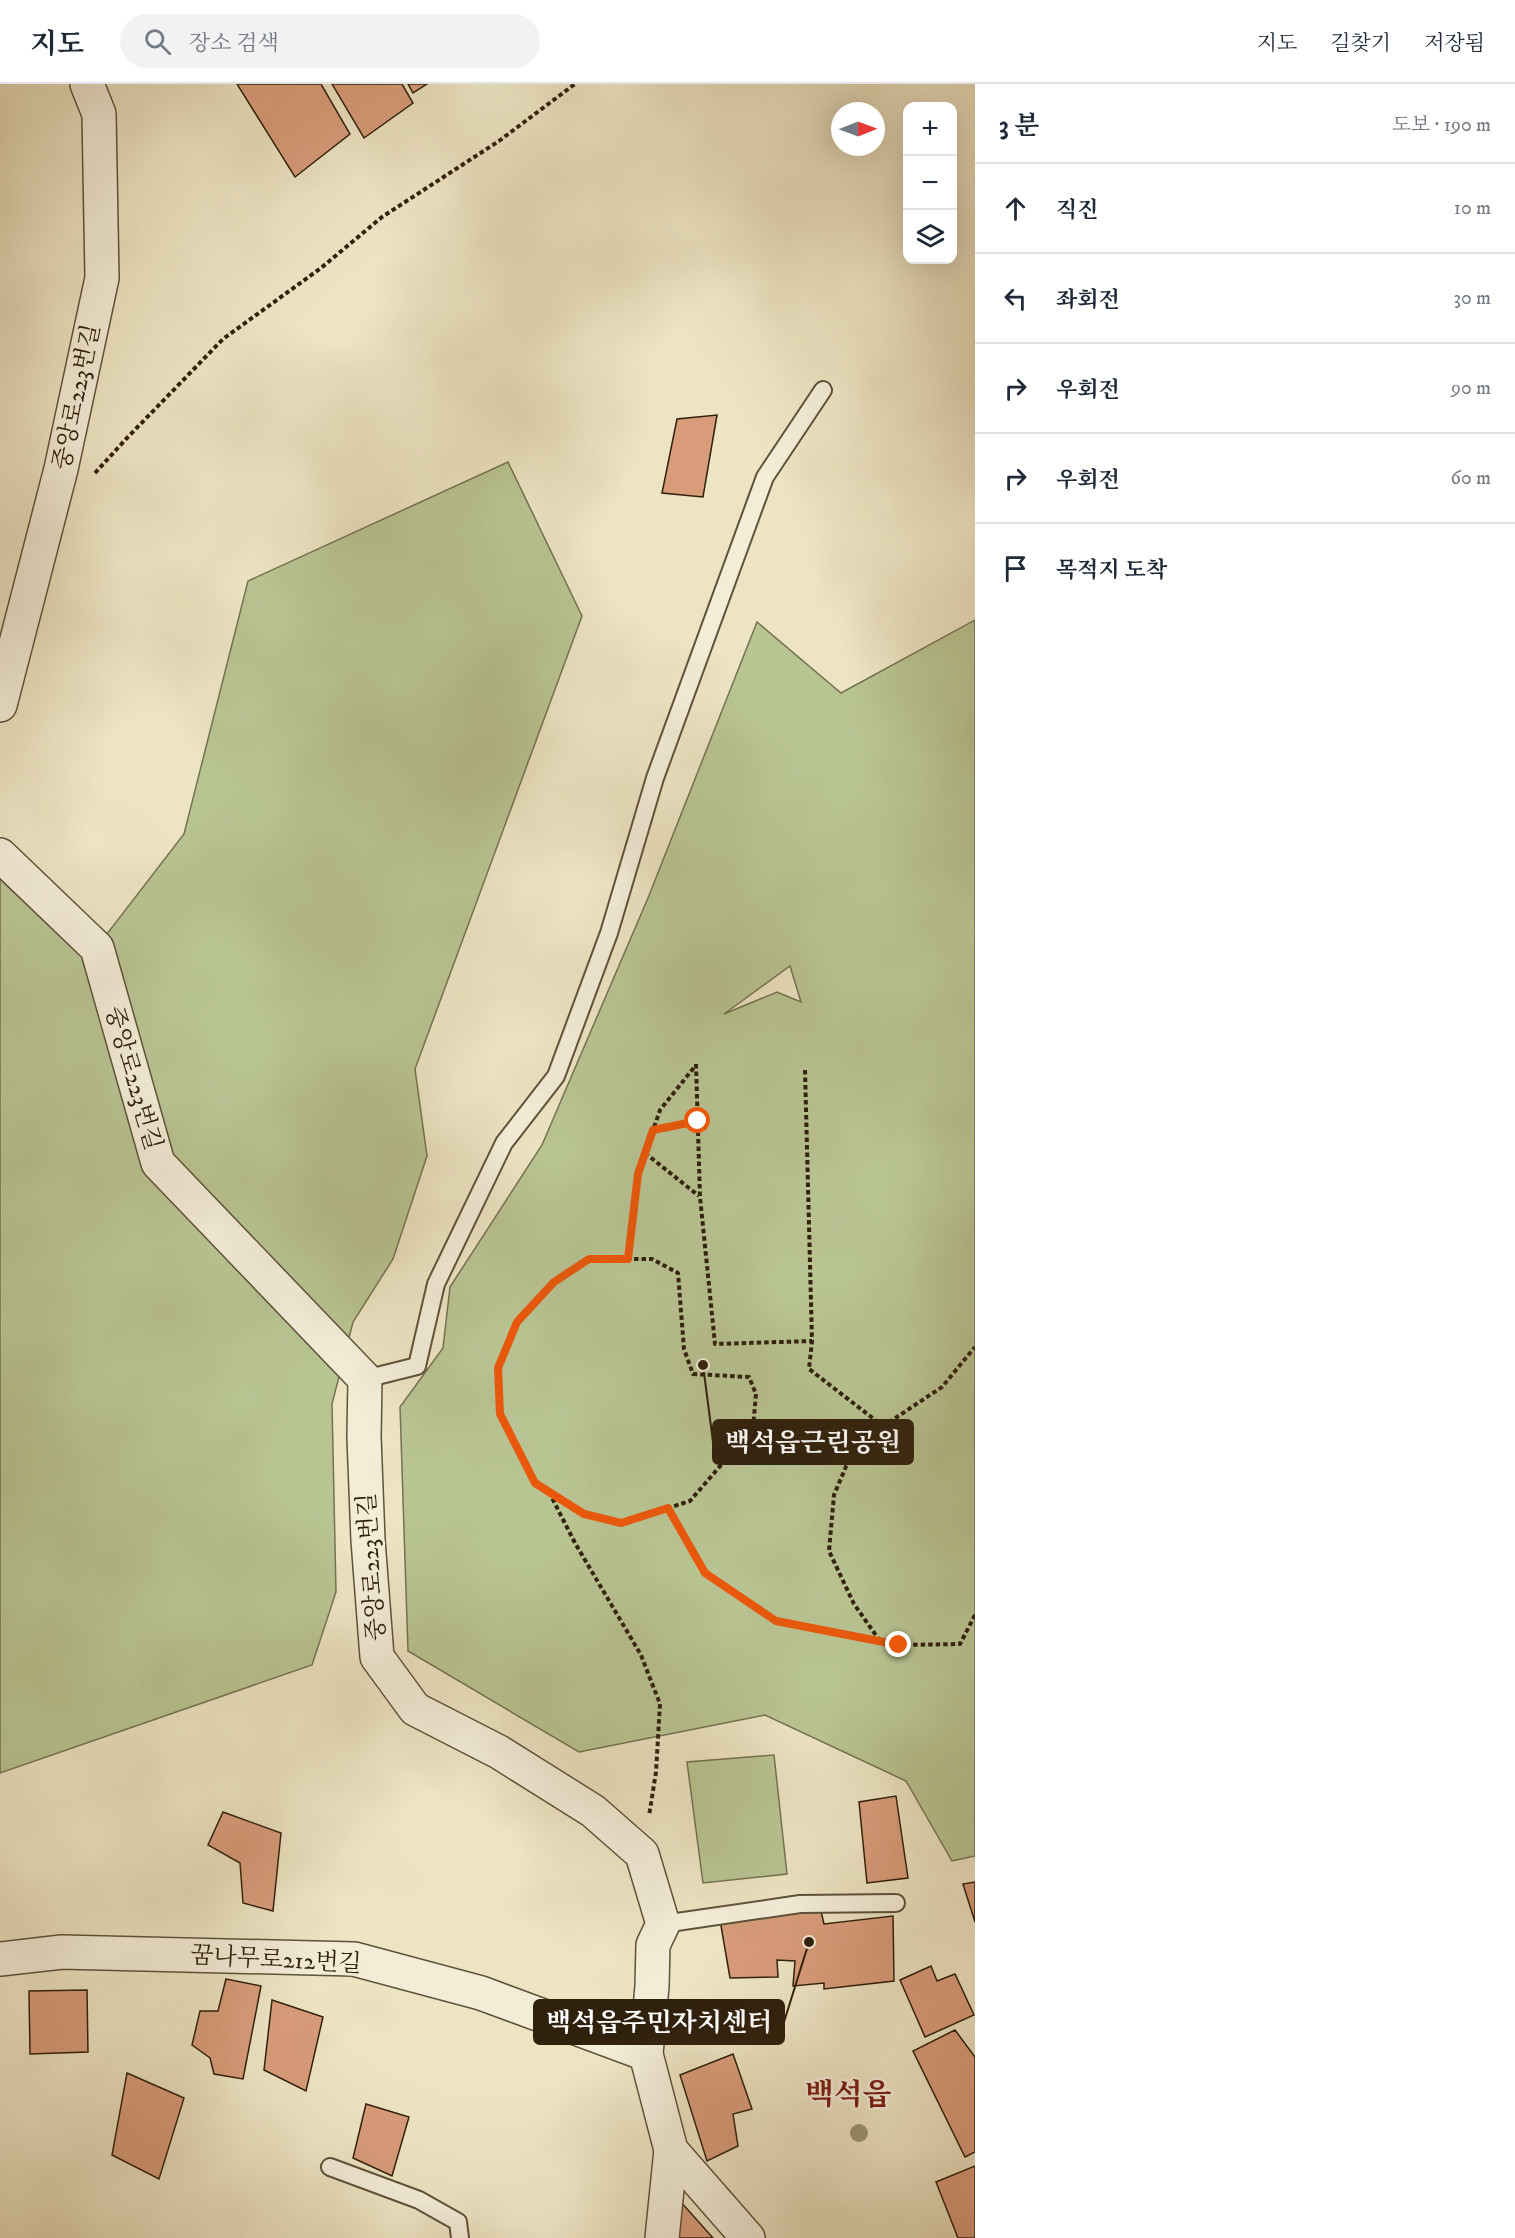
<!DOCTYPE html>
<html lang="ko">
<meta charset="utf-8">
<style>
body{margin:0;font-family:"IM FELL DW Pica","Noto Serif KR",serif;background:#f2f2f3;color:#1f2937}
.controls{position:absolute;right:18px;top:18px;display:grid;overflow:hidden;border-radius:12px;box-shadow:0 6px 24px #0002}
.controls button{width:54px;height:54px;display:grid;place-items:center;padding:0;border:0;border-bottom:2px solid #e0e1e3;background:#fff;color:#1f2937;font:30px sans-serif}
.compass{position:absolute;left:831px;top:18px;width:54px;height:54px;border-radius:50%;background:#fff;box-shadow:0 6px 24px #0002;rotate:89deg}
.stop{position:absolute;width:18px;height:18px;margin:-14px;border:4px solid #ea580c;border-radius:50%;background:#fff}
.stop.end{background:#ea580c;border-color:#fff;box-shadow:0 2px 6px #0008}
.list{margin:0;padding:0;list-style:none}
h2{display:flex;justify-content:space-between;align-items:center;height:78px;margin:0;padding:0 24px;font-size:26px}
h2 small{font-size:20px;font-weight:400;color:#747a83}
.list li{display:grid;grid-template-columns:39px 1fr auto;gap:18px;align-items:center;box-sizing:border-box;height:90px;padding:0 24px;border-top:2px solid #e0e1e3}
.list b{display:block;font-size:22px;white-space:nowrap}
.list em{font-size:20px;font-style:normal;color:#747a83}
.icon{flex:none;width:33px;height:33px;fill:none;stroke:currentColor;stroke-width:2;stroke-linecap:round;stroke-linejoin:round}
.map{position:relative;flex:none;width:975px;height:2154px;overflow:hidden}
header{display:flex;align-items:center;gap:36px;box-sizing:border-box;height:84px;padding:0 30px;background:#fff;border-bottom:2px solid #e0e1e3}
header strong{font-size:28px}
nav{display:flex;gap:33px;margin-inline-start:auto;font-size:21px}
.search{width:420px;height:54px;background:#f2f2f3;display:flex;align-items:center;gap:15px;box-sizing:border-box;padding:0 21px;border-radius:33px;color:#747a83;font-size:22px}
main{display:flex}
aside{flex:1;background:#fff}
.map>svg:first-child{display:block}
.green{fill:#b9c493;stroke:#747250;stroke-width:1.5;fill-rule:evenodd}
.building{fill:#d89c7a;stroke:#30210d;stroke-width:1.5}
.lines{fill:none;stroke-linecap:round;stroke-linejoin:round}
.service-casing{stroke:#5f523a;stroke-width:20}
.minor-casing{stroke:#5f523a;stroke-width:36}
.path{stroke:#30210d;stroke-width:4;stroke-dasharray:4.5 3;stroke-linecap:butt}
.service{stroke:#f3edd8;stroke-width:16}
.minor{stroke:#f3edd8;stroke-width:33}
.tree{fill:#9c9475}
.route{stroke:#ea580c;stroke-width:8}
.labels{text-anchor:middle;stroke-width:5;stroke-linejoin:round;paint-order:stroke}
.street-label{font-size:24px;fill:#30210d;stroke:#f3edd8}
.district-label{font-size:30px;font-weight:bold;fill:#7a1f14;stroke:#f3edd8}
.leader{fill:none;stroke:#30210d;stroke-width:2}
.callout-dot{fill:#30210d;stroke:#f3edd8;stroke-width:2}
.callout{fill:#30210d;stroke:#30210d;stroke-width:2}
.callout-label{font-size:26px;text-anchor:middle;font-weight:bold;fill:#fff}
</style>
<header>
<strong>지도</strong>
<div class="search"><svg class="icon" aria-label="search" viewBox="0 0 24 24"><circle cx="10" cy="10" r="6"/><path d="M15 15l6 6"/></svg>장소 검색</div>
<nav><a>지도</a><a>길찾기</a><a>저장됨</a></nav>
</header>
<main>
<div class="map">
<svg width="975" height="2154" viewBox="0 0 975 2154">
<rect width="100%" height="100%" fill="#ede4c3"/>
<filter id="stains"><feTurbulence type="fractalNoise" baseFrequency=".00333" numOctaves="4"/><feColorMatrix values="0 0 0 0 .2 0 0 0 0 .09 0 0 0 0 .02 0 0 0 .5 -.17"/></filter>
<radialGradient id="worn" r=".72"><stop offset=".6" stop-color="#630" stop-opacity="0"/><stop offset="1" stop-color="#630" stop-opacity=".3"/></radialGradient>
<g class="green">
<polygon points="508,378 582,532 415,985 427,1072 393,1175 353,1238 332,1320 336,1508 312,1581 0,1689 0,771 97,863 184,750 248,497"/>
<path d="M975,536V1772L952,1777L906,1697L765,1631L579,1668L408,1567L400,1323L443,1264L450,1203L542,1061L648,814L757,538L841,609ZM790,882L801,918L777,908L724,930Z"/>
<polygon points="774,1671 787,1790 703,1799 687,1678"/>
</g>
<g class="building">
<polygon points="237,0 321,0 350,50 295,93"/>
<polygon points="332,0 402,0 413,19 364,54"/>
<polygon points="408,0 427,0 413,9"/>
<polygon points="717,331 703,413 662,409 677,335"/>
<polygon points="896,1712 908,1794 867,1799 859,1718"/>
<polygon points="223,1728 281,1749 273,1827 243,1819 240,1779 208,1761"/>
<polygon points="975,1798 975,1838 963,1800"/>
<polygon points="821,1827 824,1840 893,1832 894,1897 824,1905 824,1899 793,1902 795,1877 777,1876 778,1893 730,1894 720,1836"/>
<polygon points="931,1882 937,1897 955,1890 974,1931 925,1953 900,1896"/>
<polygon points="226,1895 261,1902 243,1995 214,1990 210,1974 192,1961 200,1927 218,1927"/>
<polygon points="87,1906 88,1968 30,1970 29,1907"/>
<polygon points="272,1916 323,1933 306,2007 264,1986"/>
<polygon points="955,1946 975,1973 975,2068 965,2073 913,1967"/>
<polygon points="733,1970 752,2025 733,2030 738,2062 707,2077 680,1991"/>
<polygon points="127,1989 184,2014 159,2095 112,2071"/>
<polygon points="366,2020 409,2033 392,2092 353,2074"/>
<polygon points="975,2082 975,2154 958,2154 936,2098"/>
<polygon points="680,2117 713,2154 679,2154"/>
</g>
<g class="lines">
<defs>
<g id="service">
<polyline points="365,1295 417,1282 436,1200 504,1059 556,992 609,849 655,694 765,393 823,306"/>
<polyline points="663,1840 800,1820 896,1819"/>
<polyline points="330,2083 419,2116 458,2138 460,2154"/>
</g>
<g id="minor">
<polyline points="0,621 61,385 102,194 99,30 87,0"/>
<polyline points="0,771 97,864 158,1079 365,1295 364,1353 368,1456 377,1573 415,1625 499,1668 593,1727 642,1770 663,1840 653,1861 652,1902 646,1970 671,2066 748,2154"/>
<polyline points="0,1875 62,1868 354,1875 481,1909 646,1970"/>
<polyline points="662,2154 671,2066"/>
</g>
</defs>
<use href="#service" class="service-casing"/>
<use href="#minor" class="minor-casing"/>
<g class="path">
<polyline points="95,389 126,355 223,255 321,184 382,133 499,57 575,0"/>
<polyline points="696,980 700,1113 715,1260 812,1257"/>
<polyline points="805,986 812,1257 809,1285 883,1342"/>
<polyline points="653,1046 698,1037"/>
<polyline points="645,1069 699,1112"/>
<polygon points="589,1175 652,1175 678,1189 684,1265 693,1290 749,1293 756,1310 753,1344 690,1417 621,1439 584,1430 535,1399 500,1330 498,1284 517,1238 554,1198"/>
<polyline points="629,1175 638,1090 660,1026 696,981"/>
<polyline points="549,1408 575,1459 641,1571 660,1620 656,1688 649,1732"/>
<polyline points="668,1424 705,1489 776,1537 899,1561 960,1560 975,1531"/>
<polyline points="880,1557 854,1520 829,1467 834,1411 855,1361 942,1303 975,1263"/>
</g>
<use href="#service" class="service"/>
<use href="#minor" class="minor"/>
</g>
<circle class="tree" cx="859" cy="2049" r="9"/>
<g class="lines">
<polyline class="route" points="698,1037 653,1046 638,1090 628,1175 589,1175 554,1198 517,1238 498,1284 500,1330 535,1399 584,1430 621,1439 668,1424 705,1489 776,1537 899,1561"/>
</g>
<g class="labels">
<g class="street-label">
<text transform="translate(76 313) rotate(-78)" y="8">중앙로223번길</text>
<text transform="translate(134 994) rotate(74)" y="8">중앙로223번길</text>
<text transform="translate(371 1483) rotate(-94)" y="8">중앙로223번길</text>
<text transform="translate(276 1875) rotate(3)" y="8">꿈나무로212번길</text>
</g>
<g class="district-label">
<text x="848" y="2020">백석읍</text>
</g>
</g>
<path class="leader" d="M703 1281L713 1358M809 1858L784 1938"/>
<g class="callout-dot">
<circle cx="703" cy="1281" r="6"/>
<circle cx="809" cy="1858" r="6"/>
</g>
<g class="callout">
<rect x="713" y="1336" width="200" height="44" rx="6"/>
<rect x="534" y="1916" width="250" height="44" rx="6"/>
</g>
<g class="callout-label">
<text x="813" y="1367">백석읍근린공원</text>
<text x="659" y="1947">백석읍주민자치센터</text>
</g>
<rect width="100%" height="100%" filter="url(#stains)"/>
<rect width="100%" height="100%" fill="url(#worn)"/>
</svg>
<div class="controls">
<button>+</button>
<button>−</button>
<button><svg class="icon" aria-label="layers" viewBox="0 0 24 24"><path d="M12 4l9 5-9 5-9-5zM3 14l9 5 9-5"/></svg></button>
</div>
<svg class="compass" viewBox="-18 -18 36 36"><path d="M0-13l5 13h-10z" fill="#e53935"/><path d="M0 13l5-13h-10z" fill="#747a83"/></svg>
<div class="stop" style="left:698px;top:1037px"></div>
<div class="stop end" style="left:899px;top:1561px"></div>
</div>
<aside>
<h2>3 분<small>도보 · 190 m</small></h2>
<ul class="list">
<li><svg class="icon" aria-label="ahead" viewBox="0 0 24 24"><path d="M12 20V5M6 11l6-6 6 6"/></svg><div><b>직진</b></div><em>10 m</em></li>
<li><svg class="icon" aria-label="left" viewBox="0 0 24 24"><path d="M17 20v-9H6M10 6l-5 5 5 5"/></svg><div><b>좌회전</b></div><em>30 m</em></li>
<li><svg class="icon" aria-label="right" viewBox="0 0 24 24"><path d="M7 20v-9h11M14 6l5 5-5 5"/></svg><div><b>우회전</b></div><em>90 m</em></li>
<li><svg class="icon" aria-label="right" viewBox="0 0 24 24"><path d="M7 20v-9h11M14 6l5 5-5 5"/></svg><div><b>우회전</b></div><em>60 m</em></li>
<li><svg class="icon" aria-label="arrive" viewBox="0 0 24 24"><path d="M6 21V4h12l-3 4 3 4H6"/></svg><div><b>목적지 도착</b></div></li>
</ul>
</aside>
</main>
